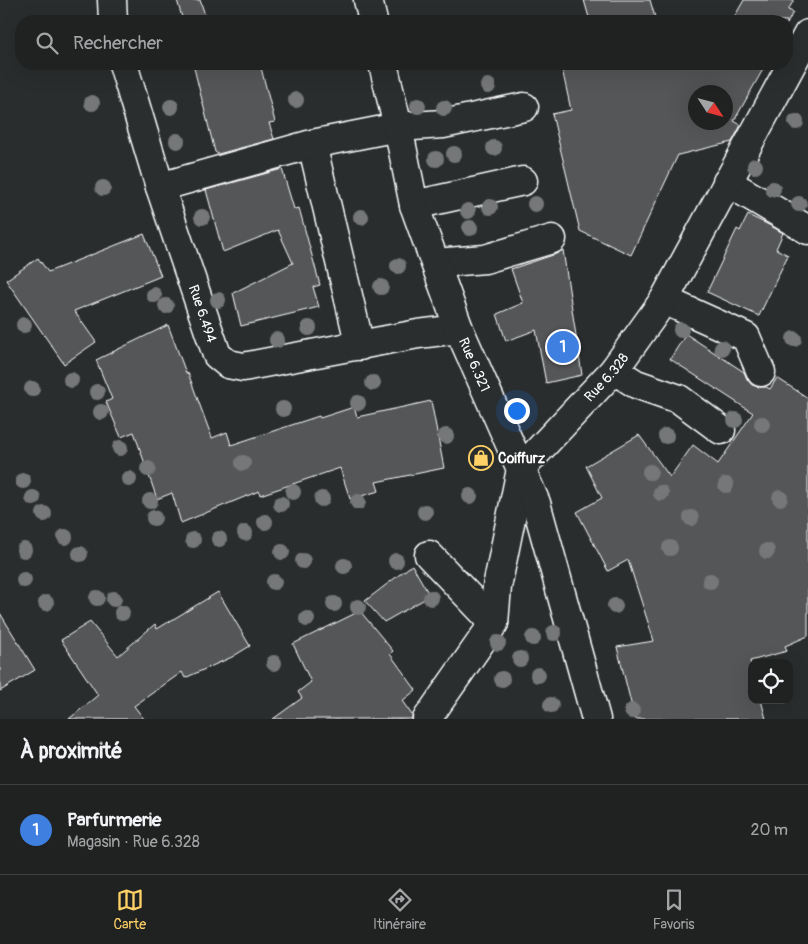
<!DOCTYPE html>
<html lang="fr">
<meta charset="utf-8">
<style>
body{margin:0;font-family:Pangolin,sans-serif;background:#282a2a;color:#f1f3f6}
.controls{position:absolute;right:15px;bottom:15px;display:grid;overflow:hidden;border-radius:10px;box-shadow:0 5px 20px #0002}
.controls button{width:45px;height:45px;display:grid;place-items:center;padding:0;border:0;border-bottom:1px solid #3d3f40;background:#202222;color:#f1f3f6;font:25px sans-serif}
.compass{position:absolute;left:688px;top:85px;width:45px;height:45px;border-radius:50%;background:#202222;box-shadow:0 5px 20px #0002;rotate:126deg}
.you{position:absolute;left:516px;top:410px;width:18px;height:18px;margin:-12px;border:4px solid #fff;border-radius:50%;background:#1a73e8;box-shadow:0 0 0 8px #1a73e833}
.badge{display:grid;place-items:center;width:32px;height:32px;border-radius:50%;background:#ffd166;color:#fff;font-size:16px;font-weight:700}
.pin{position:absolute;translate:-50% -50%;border:2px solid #fff;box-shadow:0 1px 5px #0006}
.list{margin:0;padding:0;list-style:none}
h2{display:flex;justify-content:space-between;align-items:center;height:65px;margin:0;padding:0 20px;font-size:21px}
h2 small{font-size:16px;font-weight:400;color:#a2a4a5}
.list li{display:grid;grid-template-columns:32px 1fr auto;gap:15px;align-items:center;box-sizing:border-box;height:90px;padding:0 20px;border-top:1px solid #3d3f40}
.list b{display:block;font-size:19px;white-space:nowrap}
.list p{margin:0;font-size:16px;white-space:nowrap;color:#a2a4a5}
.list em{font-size:16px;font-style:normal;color:#a2a4a5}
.icon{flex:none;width:28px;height:28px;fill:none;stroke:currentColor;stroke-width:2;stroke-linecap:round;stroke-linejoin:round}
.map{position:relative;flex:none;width:808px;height:719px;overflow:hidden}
.search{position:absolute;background:#202222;box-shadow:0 5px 20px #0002;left:15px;right:15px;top:15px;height:55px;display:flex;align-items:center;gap:12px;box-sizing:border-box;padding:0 18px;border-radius:20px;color:#a2a4a5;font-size:19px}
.sheet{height:155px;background:#202222}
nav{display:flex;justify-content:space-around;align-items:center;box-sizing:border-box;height:70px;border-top:1px solid #3d3f40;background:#202222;font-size:14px;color:#a2a4a5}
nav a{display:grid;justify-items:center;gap:2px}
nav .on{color:#ffd166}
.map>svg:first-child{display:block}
.building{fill:#555758;stroke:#fff;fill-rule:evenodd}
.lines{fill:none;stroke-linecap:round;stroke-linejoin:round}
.street-casing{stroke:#fff;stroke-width:31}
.secondary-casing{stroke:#fff;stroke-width:31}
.street{stroke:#2a2d2e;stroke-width:28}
.secondary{stroke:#2a2d2e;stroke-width:28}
.tree{fill:#757778}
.labels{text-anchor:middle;stroke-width:4;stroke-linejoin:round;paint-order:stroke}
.street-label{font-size:14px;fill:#fff;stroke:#2a2d2e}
.poi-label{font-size:14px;font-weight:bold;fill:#fff;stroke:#2a2d2e;text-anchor:start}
</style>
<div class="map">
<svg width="808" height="719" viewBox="0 0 808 719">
<rect width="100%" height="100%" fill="#2a2d2e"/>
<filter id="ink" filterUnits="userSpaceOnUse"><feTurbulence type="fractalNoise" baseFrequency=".02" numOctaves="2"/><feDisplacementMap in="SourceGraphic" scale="10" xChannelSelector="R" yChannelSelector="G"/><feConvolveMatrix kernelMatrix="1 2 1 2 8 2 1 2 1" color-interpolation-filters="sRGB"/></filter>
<g filter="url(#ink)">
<g class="building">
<polygon points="177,0 200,0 207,21 183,21"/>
<polygon points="584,0 650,0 656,21 590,21"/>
<polygon points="744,0 794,0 788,10 793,12 787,24 787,21 732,21"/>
<polygon points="193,64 260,64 275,122 269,123 274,139 218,154 215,152"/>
<path d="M561,64H766L734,121L741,125L732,142L678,155L631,255L580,231L552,114L571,110ZM696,92H726V122H696Z"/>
<polygon points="282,169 294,209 299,208 320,285 313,287 319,307 241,326 233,293 293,263 278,230 223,252 206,190"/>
<polygon points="748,215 771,226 783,233 776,249 788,255 759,316 707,292 737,229 740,231"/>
<polygon points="144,234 161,276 74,311 96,342 64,364 6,280 38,258 48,272"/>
<polygon points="563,250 582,375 546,383 536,330 506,341 497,314 523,303 511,269 556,254"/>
<polygon points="168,325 186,373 188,373 212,438 227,432 231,445 319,416 320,418 354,407 357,417 431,401 444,468 376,482 379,491 350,499 340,468 260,495 259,491 181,523 172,493 157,499 134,432 121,437 106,402 112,399 96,360"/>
<polygon points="686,334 744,372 747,379 752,385 759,387 766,387 770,389 777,378 808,398 808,636 785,646 787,651 750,661 752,667 752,700 761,700 766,719 635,719 617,647 654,641 628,560 608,571 577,512 602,498 586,466 639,435 670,477 693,445 718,464 753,413 670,359"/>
<polygon points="412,565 430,596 384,622 365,601"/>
<polygon points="218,592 250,646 232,657 185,678 182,672 134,706 144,719 69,719 98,695 61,640 90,622 118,656 155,624 157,629"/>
<polygon points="360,611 393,651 390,654 416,690 402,701 412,715 412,719 273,719 302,698 298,692 311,682 293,644"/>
<polygon points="0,613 35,670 0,691"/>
</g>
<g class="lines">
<defs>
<g id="street">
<polyline points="112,0 113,21"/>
<path id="s1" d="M123,64L160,187L217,355L228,364L243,367L418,334L459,329"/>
<polyline points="312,144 360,346"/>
<polyline points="727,182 808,230"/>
<polyline points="160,187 312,144 398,127 443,124 524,107"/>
<polyline points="414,205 523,181"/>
<polyline points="435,263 485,259 552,239"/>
<polyline points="664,300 746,337 761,372"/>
<polyline points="614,370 636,384 679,399 721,430"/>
<polyline points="429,555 494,623"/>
<path id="s2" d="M427,719L494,623L497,587L521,469L614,370L664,300L808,34"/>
</g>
<g id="secondary">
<polyline points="368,0 373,21"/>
<path id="s3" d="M383,64L398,127L414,205L459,329L536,503L596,719"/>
</g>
</defs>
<use href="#street" class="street-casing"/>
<use href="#secondary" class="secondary-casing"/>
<use href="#street" class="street"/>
<use href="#secondary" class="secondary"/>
</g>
<g class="tree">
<circle cx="488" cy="86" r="8"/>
<circle cx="296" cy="100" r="8"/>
<circle cx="92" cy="103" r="8"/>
<circle cx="418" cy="106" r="8"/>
<circle cx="171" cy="107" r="8"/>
<circle cx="444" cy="108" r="8"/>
<circle cx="796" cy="122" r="8"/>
<circle cx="177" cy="141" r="8"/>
<circle cx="494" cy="148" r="8"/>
<circle cx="454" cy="154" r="8"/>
<circle cx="436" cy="159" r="8"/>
<circle cx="755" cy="166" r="8"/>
<circle cx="103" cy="188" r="8"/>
<circle cx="773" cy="189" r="8"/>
<circle cx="535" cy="204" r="8"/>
<circle cx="799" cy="204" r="8"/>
<circle cx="490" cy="207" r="8"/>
<circle cx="468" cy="211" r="8"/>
<circle cx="202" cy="217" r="8"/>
<circle cx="361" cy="217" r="8"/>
<circle cx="470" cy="228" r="8"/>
<circle cx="398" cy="266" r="8"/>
<circle cx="381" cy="287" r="8"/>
<circle cx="154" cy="295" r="8"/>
<circle cx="218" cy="300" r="8"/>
<circle cx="166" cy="306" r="8"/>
<circle cx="24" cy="325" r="8"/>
<circle cx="309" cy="328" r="8"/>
<circle cx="681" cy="330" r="8"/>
<circle cx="794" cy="339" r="8"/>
<circle cx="277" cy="340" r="8"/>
<circle cx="722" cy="348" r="8"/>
<circle cx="71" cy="380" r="8"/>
<circle cx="373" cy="383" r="8"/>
<circle cx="32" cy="389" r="8"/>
<circle cx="97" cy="392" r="8"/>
<circle cx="358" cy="403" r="8"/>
<circle cx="283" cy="409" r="8"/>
<circle cx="101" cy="412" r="8"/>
<circle cx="735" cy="420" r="8"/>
<circle cx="762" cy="424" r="8"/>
<circle cx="446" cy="436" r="8"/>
<circle cx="666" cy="436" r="8"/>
<circle cx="120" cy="448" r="8"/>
<circle cx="243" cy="463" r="8"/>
<circle cx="148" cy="469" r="8"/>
<circle cx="650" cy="472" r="8"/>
<circle cx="129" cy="479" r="8"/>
<circle cx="23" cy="481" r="8"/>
<circle cx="726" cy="485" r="8"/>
<circle cx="293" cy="492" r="8"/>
<circle cx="661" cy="493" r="8"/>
<circle cx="470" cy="496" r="8"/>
<circle cx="33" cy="498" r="8"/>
<circle cx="780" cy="498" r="8"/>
<circle cx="322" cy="499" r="8"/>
<circle cx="150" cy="501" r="8"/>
<circle cx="358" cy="502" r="8"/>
<circle cx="281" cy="504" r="8"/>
<circle cx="425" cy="512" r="8"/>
<circle cx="44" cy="514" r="8"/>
<circle cx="154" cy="518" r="8"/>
<circle cx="691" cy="518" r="8"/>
<circle cx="265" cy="522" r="8"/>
<circle cx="245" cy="533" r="8"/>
<circle cx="65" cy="537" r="8"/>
<circle cx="219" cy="539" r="8"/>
<circle cx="193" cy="540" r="8"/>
<circle cx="670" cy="548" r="8"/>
<circle cx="24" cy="550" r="8"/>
<circle cx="767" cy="551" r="8"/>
<circle cx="282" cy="552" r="8"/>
<circle cx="80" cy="554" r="8"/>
<circle cx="303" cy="561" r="8"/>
<circle cx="396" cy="561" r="8"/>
<circle cx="344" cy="566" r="8"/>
<circle cx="24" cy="580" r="8"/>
<circle cx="710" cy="581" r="8"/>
<circle cx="274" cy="582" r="8"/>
<circle cx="97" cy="598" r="8"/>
<circle cx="431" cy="598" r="8"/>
<circle cx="114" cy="599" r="8"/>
<circle cx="46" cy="603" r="8"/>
<circle cx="334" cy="604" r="8"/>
<circle cx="615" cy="606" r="8"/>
<circle cx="358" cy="607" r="8"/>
<circle cx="122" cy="613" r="8"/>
<circle cx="307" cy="619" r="8"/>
<circle cx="554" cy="633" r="8"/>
<circle cx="533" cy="638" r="8"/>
<circle cx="498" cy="643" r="8"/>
<circle cx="520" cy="659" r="8"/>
<circle cx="274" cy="663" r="8"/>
<circle cx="538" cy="675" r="8"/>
<circle cx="502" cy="679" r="8"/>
<circle cx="551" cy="705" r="8"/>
<circle cx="632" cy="711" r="8"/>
</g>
</g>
<defs>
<symbol id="shop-ring" viewBox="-11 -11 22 22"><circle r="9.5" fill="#2a2d2e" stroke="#ffd166" stroke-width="1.5"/><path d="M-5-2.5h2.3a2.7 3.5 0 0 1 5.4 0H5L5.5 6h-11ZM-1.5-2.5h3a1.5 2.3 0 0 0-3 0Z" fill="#ffd166"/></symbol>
</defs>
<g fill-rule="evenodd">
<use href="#shop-ring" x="467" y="444" width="28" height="28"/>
</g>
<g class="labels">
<g class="street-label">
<text dy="5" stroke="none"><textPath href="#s1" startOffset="262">Rue 6.494</textPath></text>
<text dy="5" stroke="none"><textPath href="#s3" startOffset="315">Rue 6.321</textPath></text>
<text dy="5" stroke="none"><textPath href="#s2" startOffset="399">Rue 6.328</textPath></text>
</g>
<g class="poi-label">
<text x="498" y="463">Coiffurz</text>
</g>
</g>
</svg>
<div class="controls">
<button><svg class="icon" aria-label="locate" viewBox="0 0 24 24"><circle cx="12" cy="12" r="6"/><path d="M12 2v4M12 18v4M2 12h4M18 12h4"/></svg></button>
</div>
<svg class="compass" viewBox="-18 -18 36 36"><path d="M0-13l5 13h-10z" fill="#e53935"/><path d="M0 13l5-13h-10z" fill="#a2a4a5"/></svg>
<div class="you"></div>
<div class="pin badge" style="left:563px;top:347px;background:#3f7fe0">1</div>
<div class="search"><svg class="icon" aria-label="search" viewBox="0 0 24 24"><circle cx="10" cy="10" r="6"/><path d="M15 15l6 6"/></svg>Rechercher</div>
</div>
<section class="sheet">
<h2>À proximité<small></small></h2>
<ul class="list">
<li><span class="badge" style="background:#3f7fe0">1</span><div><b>Parfurmerie</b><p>Magasin · Rue 6.328</p></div><em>20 m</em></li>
</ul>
</section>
<nav>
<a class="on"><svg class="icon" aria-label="map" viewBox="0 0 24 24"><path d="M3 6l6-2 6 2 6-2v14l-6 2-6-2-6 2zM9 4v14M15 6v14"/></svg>Carte</a>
<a><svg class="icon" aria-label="directions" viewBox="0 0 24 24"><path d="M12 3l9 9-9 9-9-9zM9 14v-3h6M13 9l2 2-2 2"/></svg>Itinéraire</a>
<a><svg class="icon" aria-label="saved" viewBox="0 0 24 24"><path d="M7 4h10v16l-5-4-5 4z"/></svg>Favoris</a>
</nav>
